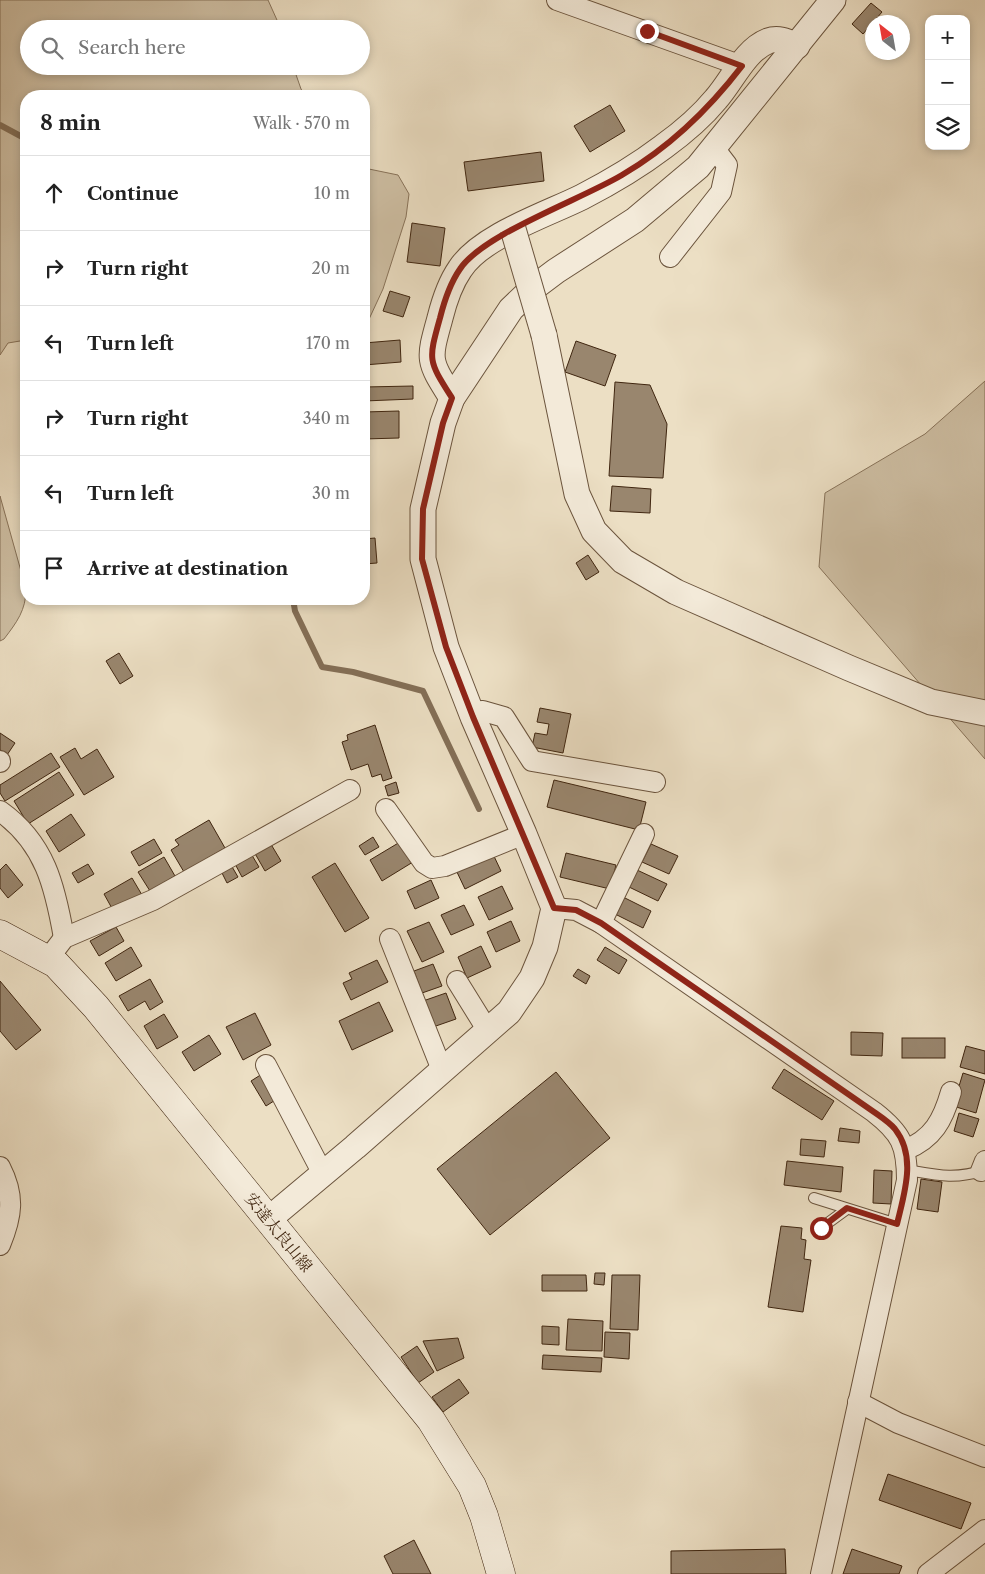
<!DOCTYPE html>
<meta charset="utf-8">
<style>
body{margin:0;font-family:"Libre Caslon Text","Noto Serif JP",serif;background:#f2f2f2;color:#222}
.controls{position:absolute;right:15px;top:15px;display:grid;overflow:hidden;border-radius:10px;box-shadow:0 2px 8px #0003}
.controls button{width:45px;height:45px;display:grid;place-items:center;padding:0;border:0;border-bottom:1px solid #e0e0e0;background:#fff;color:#222;font:25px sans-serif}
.compass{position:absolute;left:865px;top:15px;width:45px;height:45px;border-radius:50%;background:#fff;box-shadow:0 2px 8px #0003;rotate:329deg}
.stop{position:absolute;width:15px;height:15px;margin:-11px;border:4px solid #8f2418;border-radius:50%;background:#fff}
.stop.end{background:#8f2418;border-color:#fff;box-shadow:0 1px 5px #0008}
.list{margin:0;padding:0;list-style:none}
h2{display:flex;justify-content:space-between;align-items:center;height:65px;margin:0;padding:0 20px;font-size:21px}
h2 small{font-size:16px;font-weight:400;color:#767676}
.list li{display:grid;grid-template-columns:32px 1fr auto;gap:15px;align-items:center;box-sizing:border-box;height:75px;padding:0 20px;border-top:1px solid #e0e0e0}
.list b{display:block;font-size:19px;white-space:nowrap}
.list em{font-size:16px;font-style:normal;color:#767676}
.icon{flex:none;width:28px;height:28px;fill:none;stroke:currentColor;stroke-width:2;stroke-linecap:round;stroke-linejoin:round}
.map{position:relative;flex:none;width:985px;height:1574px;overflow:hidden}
.search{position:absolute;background:#fff;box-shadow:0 2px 8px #0003;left:20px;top:20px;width:350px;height:55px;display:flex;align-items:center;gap:12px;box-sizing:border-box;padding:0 18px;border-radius:28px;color:#767676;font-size:19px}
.panel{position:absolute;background:#fff;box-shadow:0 2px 8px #0003;left:20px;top:90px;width:350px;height:515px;border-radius:20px}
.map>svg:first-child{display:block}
.green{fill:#cfc0a5;stroke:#88735a}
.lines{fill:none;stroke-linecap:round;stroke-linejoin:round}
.stream{stroke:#846f57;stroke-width:6}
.building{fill:#99866e;stroke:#402610}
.service-casing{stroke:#6b543d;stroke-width:12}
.minor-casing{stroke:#6b543d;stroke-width:22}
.tertiary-casing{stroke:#6b543d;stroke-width:27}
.secondary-casing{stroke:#402610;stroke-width:29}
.service{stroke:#f3ead9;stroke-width:10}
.minor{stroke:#f3ead9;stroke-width:20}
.tertiary{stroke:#f3ead9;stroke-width:25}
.secondary{stroke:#f3ead9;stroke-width:28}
.tertiary-bridge-casing{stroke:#6b543d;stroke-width:27;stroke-linecap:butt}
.tertiary-bridge{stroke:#f3ead9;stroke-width:25}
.route{stroke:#8f2418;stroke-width:6}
.labels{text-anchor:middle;stroke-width:5;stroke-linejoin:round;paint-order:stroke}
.street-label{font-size:16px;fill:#402610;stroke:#f3ead9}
</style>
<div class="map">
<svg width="985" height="1574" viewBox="0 0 985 1574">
<rect width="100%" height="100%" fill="#ecdfc4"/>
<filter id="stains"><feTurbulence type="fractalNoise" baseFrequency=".004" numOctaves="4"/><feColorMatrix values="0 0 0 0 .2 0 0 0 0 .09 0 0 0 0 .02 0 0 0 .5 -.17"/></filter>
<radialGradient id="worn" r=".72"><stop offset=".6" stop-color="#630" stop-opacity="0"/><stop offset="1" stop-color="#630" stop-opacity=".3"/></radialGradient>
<g class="green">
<polygon points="0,0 268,0 281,29 29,29 29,66 293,66 301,89 306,96 26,96 26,340 8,343 0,355"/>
<polygon points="364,168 398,175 409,194 406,217 383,289 364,330"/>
<polygon points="985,381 985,759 819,567 825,493 925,434"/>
<path d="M0,496L26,589C26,610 17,622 4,639L0,641Z"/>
</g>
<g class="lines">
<g class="stream">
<polyline points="0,125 26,139"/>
<polyline points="293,599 295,611 322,667 353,672 423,691 479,809"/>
</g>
</g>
<g class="building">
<polygon points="871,3 882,12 863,34 852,24"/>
<polygon points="610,105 625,131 590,152 574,126"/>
<polygon points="541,152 544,181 468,191 464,162"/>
<polygon points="412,223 445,228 440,266 407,262"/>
<polygon points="390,291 410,297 403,317 383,311"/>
<polygon points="400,340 401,362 364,365 364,343"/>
<polygon points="576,341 616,355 605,386 565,372"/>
<polygon points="615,382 650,385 667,424 663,478 609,476"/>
<polygon points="413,386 413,399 364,401 364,387"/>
<polygon points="399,411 399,438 364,439 364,412"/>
<polygon points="612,486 651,489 650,513 610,511"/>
<polygon points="375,538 377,563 364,564 364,539"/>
<polygon points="588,555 599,572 586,580 576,563"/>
<polygon points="119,653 133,676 120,684 106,661"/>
<polygon points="540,708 571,714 563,753 532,747 535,733 547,735 549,724 537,722"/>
<polygon points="375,725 392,778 383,781 381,774 372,777 368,764 351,770 342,742 348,740 347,735"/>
<polygon points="0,733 15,743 7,755 0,750"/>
<polygon points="75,748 81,759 97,749 114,777 84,795 60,757"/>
<polygon points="51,753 60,767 5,801 0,793 0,785"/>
<polygon points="59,772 74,795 28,824 14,801"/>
<polygon points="554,780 646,802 639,830 547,807"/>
<polygon points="396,782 399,793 388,796 385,786"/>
<polygon points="71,814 85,835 59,852 46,831"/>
<polygon points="209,820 225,848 184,872 171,850 179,845 175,840"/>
<polygon points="373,837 379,847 365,855 359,846"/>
<polygon points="154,839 162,853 139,866 131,852"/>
<polygon points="269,841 281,861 265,871 253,850"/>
<polygon points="400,842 413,862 382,881 370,860"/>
<polygon points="651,844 678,856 669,874 642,862"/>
<polygon points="250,852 259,867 242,877 234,862"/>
<polygon points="492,852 501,871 465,889 456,870"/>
<polygon points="566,853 616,865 610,889 560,877"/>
<polygon points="164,857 175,876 150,891 138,872"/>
<polygon points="335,863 369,918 345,932 312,877"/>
<polygon points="6,864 23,885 8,898 0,888 0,870"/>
<polygon points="88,864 94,874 78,883 72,873"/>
<polygon points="231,865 238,877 227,883 221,871"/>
<polygon points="637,870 667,884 658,901 629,887"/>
<polygon points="132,878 142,895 114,912 104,894"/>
<polygon points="431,880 439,898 415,909 407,891"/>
<polygon points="502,886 513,909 489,920 478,897"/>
<polygon points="623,897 651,911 643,928 615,914"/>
<polygon points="464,905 474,925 451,935 441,915"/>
<polygon points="511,921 520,941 496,952 487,932"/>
<polygon points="429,922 444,952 422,962 407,931"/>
<polygon points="116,927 124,941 99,956 90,941"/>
<polygon points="481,946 491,967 467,978 458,957"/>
<polygon points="131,947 142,966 116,981 105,963"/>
<polygon points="605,947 627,960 619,974 597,960"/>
<polygon points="377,960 388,982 351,1000 343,983 352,979 349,973"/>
<polygon points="433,964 442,986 422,993 414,971"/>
<polygon points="578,969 590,976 586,984 573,976"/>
<polygon points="150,979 163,1002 150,1010 145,1001 128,1011 119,996"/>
<polygon points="0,981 41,1030 16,1050 0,1031"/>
<polygon points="446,993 456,1019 433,1027 423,1001"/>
<polygon points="379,1002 393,1031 352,1050 339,1021"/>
<polygon points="255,1013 271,1045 243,1060 226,1027"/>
<polygon points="164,1014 178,1037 157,1049 144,1026"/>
<polygon points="851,1032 883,1033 882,1056 851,1055"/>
<polygon points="209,1035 221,1054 194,1071 182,1052"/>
<rect x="902" y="1038" width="43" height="20"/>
<polygon points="966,1046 985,1051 985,1074 960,1067"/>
<polygon points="784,1069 834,1101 822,1120 772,1088"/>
<polygon points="556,1072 610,1138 490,1235 437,1169"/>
<polygon points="963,1073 985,1080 976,1113 953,1106"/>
<polygon points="262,1074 277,1099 266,1106 251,1081"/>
<polygon points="959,1113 979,1119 973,1137 954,1131"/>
<polygon points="840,1128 860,1131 859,1143 838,1141"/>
<polygon points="801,1139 826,1141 824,1157 800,1155"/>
<polygon points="787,1161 843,1167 841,1192 784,1185"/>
<polygon points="874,1170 892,1171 891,1204 873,1203"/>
<polygon points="921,1179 942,1182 938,1212 917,1209"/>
<polygon points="781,1226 802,1228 801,1239 806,1240 804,1259 811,1260 803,1312 768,1307"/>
<polygon points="595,1273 605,1273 604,1285 594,1284"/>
<polygon points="542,1275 586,1275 587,1291 542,1291"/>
<polygon points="612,1275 640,1275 638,1330 610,1329"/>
<polygon points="568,1319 603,1321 602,1351 566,1350"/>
<polygon points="542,1326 559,1327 559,1345 542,1344"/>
<polygon points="605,1332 630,1333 629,1359 604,1357"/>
<polygon points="458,1338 464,1358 437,1371 423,1341"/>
<polygon points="417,1346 434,1372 418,1383 401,1357"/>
<polygon points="543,1355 602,1358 601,1372 542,1369"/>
<polygon points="459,1379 469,1393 443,1412 432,1397"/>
<polygon points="888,1474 971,1503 961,1529 879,1500"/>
<polygon points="414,1540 431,1574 393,1574 384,1556"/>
<polygon points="785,1549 786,1574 671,1574 671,1551"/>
<polygon points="852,1549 902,1566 899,1574 843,1574"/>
</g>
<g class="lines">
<defs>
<g id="service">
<path d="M907,1170C936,1175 955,1180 984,1170"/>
<polyline points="814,1198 897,1224"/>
<polyline points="821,1228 847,1209"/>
</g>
<g id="minor">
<polyline points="557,0 742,66"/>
<polyline points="670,257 721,192 727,165 714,148"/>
<polyline points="471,712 483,711 504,717 532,761 655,782"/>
<polyline points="0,762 0,761"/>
<polyline points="386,809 424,863 432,868 445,866 524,834"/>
<path d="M0,811C45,843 55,886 64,938"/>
<path d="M554,908L576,910L601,923L874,1112C901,1133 907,1145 907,1180L821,1574"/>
<polyline points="601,923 644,834"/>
<polyline points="390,939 442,1070"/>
<polyline points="48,959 64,938 153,900 350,790"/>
<polyline points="457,981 488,1031"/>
<polyline points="266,1065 323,1174"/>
<path d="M905,1150C933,1139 943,1120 951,1092"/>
<path d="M0,1167C15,1196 12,1216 0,1245"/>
<polyline points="981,1171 985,1161"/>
<polyline points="858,1402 898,1423 985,1457"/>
<polyline points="928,1574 985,1530"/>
</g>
<g id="tertiary">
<polyline points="544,335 577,494 594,531 623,561 676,592 849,668 931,702 985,713"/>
<path d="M452,398C428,360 428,361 440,318C444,302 451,282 460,269C481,236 548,214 582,197C611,182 638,166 663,147C681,134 702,116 716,99C732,81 745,50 768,41C779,37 788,42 797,46"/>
<polyline points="269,1219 355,1147 509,1012 532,978 545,947 554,908 524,834 473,717 446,647 423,559 423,509 443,423 452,398 511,309 532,289 556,271 635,220 698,167 833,0"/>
</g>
<polyline id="secondary" points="0,934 56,964 96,1007 431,1420 472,1486 484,1516 501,1574"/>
</defs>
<use href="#service" class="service-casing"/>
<use href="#minor" class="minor-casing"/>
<use href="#tertiary" class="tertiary-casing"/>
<use href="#secondary" class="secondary-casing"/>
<use href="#service" class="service"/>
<use href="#minor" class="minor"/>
<use href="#tertiary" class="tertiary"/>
<use href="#secondary" class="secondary"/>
<defs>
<polyline id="tertiary-bridge" points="513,229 544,335"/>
</defs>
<use href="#tertiary-bridge" class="tertiary-bridge-casing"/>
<use href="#tertiary-bridge" class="tertiary-bridge"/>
</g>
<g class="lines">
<path class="route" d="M647,31L742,66C709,109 670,147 622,175C582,199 483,234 460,269C451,282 444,302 440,318C428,361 428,360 452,398L443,423L423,509L422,559L446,647L473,717L554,908L576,910L601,923L874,1112C881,1117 889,1122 895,1129C917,1157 904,1194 897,1224L847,1208L821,1228"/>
</g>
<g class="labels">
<g class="street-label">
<text transform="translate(279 1232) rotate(51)" y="6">安達太良山線</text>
</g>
</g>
<rect width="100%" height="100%" filter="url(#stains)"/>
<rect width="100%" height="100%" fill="url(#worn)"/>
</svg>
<div class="controls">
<button>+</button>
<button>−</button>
<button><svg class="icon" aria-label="layers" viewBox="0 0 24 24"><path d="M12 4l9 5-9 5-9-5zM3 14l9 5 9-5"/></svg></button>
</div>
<svg class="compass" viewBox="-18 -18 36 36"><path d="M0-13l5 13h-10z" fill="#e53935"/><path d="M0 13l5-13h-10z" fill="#767676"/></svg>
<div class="stop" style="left:821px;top:1228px"></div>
<div class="stop end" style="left:647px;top:31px"></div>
<div class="search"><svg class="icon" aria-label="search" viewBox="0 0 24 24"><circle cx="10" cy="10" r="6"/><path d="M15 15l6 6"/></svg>Search here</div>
<section class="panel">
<h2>8 min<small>Walk · 570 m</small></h2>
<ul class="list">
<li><svg class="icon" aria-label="ahead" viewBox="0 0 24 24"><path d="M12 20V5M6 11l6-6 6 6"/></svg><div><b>Continue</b></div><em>10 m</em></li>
<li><svg class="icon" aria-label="right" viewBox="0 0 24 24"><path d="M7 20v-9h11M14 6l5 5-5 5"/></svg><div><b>Turn right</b></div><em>20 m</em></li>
<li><svg class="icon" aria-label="left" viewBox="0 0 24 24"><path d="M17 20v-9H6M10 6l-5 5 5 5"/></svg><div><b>Turn left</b></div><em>170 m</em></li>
<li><svg class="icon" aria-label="right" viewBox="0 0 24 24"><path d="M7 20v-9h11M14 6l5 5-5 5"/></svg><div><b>Turn right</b></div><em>340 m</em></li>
<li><svg class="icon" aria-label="left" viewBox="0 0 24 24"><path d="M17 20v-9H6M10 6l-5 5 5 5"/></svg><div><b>Turn left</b></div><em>30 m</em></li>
<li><svg class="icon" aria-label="arrive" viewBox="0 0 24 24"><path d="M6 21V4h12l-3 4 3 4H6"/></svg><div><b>Arrive at destination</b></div></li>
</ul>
</section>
</div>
